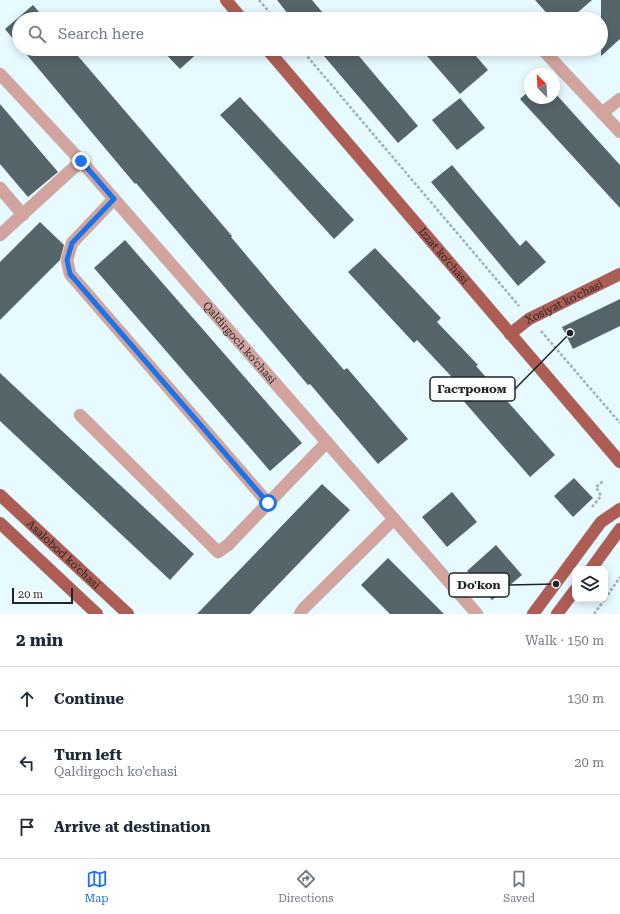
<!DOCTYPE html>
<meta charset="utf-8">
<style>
body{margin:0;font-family:"Roboto Serif",serif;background:#f2f2f3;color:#1f2937}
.controls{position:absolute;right:12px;bottom:12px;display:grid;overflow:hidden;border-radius:8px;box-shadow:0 2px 10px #0003}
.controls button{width:36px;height:36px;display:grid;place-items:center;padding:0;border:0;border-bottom:1px solid #e0e1e3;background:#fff;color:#1f2937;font:20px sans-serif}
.compass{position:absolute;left:524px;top:68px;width:36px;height:36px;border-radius:50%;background:#fff;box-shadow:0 2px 10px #0003;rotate:336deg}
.scale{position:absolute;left:12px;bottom:10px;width:61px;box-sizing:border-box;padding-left:4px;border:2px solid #1e2527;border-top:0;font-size:11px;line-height:14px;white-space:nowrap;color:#1e2527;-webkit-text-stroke:3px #fff;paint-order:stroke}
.stop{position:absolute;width:12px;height:12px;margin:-9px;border:3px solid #1a73e8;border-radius:50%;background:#fff}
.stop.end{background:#1a73e8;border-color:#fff;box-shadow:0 1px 4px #0008}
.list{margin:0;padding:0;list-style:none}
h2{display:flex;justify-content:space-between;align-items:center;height:52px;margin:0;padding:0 16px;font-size:17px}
h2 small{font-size:13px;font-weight:400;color:#747a83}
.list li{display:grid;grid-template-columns:26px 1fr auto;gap:12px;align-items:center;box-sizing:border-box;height:64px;padding:0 16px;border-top:1px solid #e0e1e3}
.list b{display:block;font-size:15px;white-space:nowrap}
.list p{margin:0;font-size:13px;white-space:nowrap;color:#747a83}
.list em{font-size:13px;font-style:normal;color:#747a83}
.icon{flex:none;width:22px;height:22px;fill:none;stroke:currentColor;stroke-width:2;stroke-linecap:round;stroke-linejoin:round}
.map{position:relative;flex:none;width:620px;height:614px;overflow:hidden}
.search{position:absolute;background:#fff;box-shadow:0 2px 10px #0003;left:12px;right:12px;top:12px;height:44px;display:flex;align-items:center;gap:10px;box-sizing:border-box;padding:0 14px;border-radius:22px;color:#747a83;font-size:15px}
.sheet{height:244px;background:#fff}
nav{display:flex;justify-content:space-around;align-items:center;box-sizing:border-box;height:56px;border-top:1px solid #e0e1e3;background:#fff;font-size:11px;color:#747a83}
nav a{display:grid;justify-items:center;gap:2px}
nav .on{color:#1a73e8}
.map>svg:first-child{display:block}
.building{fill:#556569}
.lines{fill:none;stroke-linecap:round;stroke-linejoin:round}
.minor-casing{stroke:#c3d4d8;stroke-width:13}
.major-casing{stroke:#c3d4d8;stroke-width:13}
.path{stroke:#a1b0b4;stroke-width:2.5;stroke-dasharray:3 2;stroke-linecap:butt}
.minor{stroke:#d3a49d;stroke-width:12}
.major{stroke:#ad5d54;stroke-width:12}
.route{stroke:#1a73e8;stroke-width:5}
.labels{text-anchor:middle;stroke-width:4;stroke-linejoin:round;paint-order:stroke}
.street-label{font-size:11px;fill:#1e2527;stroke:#fff}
.leader{fill:none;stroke:#1e2527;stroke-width:1.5}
.callout-dot{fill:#1e2527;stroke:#fff;stroke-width:1.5}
.callout{fill:#fff;stroke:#1e2527;stroke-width:1.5}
.callout-label{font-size:12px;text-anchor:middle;font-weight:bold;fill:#1e2527}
</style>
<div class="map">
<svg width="620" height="614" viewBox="0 0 620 614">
<rect width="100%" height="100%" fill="#e7faff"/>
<g class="building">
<polygon points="277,0 312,0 328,19 292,19"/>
<polygon points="535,0 592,0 570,19 552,19"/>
<polygon points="601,0 620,0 620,39 601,56"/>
<polygon points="33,5 45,19 19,19 19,46 5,29"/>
<polygon points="22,49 72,49 232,236 231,237 284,300 344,370 347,368 408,439 378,464 310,384 308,385 136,183 135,184"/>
<polygon points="161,49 202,49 180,69"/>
<polygon points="318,49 353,49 418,126 398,143"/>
<polygon points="435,49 470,49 488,70 460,94 427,56"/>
<polygon points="530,90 530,98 554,98 554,92 620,165 620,208 520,99"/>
<polygon points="240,97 354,220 334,239 240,136 220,115"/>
<polygon points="460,98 485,128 457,150 432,120"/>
<polygon points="0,104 58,172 28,197 0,164"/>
<polygon points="452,165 520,246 526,240 546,262 518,286 431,182"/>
<polygon points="40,222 64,245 60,260 0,320 0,262"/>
<polygon points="125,240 302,443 270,471 94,268"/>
<polygon points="375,248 441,318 437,322 478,365 476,366 555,455 530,477 460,397 466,392 417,340 414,343 348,272"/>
<polygon points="620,299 620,326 573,349 562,327"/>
<polygon points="0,373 194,554 170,580 0,421"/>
<polygon points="574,478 593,498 573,517 554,496"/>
<polygon points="322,484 350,510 250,614 197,614"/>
<polygon points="452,492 477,522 447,547 422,517"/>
<polygon points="496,545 522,575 492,600 467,571"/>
<polygon points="388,558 444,614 390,614 361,585"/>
</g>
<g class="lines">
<defs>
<g id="minor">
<polyline points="544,51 620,132"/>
<path id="s1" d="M0,74L81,161L477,614"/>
<polyline points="602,113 620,99"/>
<polyline points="0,188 23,215"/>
<polyline points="114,199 72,243 67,260 70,274 268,503"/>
<polyline points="0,235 81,161"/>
<polyline points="80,415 218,552 228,545 327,442"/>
<polyline points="300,614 303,609 394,519"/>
</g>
<g id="major">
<polyline points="226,0 242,19"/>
<path id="s2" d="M267,49L620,462"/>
<path id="s3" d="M510,334L529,319L620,274"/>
<path id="s4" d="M0,495L128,614"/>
<polyline points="0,523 97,614"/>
<polyline points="591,569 620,529"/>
<polyline points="533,614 601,522 620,509"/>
<polyline points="557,614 575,590"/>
</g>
</defs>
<use href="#minor" class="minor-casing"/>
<use href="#major" class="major-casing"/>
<g class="path">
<polyline points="259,0 275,19"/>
<polyline points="301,49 519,306"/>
<polyline points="541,331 620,423"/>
<polyline points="592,507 601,496 596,487 603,481"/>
<polyline points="605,599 620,577"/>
<polyline points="594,614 605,599"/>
</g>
<use href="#minor" class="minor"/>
<use href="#major" class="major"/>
</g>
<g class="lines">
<polyline class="route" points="81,161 114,199 72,243 67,260 70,274 268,503"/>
</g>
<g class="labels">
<g class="street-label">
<text dy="4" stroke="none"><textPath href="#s2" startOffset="272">Izzat ko'chasi</textPath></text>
<text dy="4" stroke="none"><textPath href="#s3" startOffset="63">Xosiyat ko'chasi</textPath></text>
<text dy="4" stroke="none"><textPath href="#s1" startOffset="360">Qaldirgoch ko'chasi</textPath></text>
<text dy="4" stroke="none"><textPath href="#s4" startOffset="87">Asalobod ko'chasi</textPath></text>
</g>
</g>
<path class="leader" d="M570 333L515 389M556 584L509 585"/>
<g class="callout-dot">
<circle cx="570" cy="333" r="4"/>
<circle cx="556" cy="584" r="4"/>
</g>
<g class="callout">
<rect x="430" y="377" width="85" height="24" rx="4"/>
<rect x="449" y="573" width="60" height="24" rx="4"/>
</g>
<g class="callout-label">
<text x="472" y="393">Гастроном</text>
<text x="479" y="589">Do'kon</text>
</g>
</svg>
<div class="controls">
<button><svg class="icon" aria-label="layers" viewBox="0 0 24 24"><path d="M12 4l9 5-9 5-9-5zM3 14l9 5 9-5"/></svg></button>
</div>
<svg class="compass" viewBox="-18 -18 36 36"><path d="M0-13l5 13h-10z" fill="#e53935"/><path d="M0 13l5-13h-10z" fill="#747a83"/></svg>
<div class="scale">20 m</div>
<div class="stop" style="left:268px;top:503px"></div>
<div class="stop end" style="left:81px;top:161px"></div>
<div class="search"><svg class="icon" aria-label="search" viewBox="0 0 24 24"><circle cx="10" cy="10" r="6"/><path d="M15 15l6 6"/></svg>Search here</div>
</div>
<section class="sheet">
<h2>2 min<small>Walk · 150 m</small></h2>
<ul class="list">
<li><svg class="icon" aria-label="ahead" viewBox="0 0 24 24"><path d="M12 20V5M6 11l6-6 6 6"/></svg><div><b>Continue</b></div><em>130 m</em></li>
<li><svg class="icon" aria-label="left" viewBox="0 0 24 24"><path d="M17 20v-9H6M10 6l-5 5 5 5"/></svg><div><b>Turn left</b><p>Qaldirgoch ko'chasi</p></div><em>20 m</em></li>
<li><svg class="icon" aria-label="arrive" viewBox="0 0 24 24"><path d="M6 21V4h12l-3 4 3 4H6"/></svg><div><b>Arrive at destination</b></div></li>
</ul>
</section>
<nav>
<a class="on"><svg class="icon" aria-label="map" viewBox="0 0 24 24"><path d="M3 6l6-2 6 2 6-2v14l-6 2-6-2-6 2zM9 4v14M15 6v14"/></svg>Map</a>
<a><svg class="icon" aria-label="directions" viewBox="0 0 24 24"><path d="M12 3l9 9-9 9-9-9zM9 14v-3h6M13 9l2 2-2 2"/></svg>Directions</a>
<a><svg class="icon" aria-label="saved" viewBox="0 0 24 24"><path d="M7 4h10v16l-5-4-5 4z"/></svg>Saved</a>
</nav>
